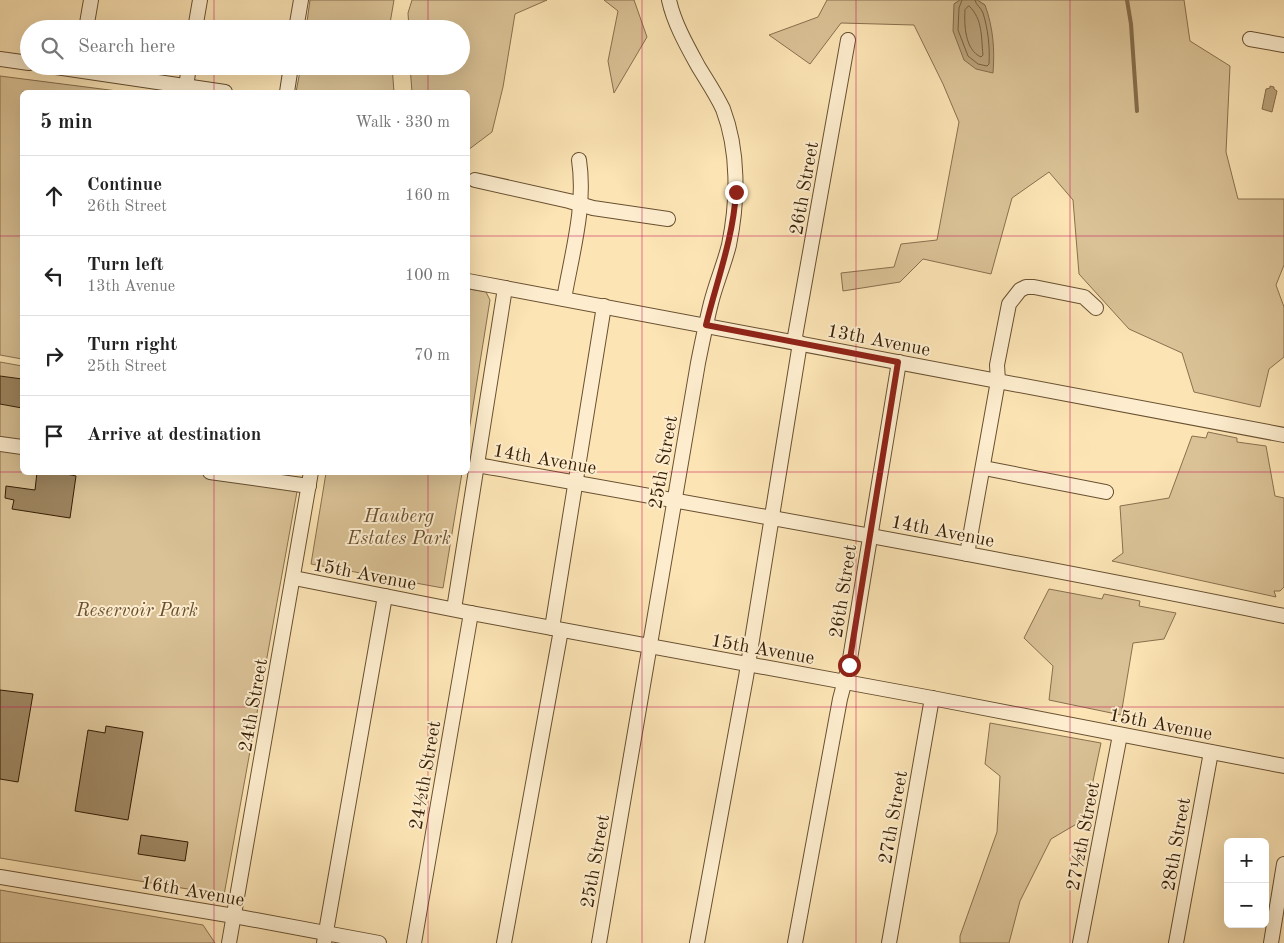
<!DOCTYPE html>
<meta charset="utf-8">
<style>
body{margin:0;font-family:"Old Standard TT",serif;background:#f2f2f2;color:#222}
.controls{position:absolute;right:15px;bottom:15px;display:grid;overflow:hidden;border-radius:8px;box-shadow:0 5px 20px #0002}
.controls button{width:45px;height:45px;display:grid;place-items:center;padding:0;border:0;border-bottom:1px solid #e0e0e0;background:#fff;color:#222;font:25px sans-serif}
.stop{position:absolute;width:15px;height:15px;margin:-11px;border:4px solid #8f2418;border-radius:50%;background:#fff}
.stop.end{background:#8f2418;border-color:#fff;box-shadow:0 1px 5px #0008}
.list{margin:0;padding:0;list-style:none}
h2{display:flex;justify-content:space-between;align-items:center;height:65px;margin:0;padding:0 20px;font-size:21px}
h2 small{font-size:16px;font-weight:400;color:#767676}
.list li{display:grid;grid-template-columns:32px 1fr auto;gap:15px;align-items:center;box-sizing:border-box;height:80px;padding:0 20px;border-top:1px solid #e0e0e0}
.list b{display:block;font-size:19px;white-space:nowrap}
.list p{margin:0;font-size:16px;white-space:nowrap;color:#767676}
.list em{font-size:16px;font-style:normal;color:#767676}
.icon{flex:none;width:28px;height:28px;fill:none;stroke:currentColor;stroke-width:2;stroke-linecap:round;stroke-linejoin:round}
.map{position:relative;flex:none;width:1284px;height:943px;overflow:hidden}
.search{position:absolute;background:#fff;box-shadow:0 5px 20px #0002;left:20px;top:20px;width:450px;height:55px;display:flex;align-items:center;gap:12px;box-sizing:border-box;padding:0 18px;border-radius:28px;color:#767676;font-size:19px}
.panel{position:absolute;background:#fff;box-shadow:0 5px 20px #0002;left:20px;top:90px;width:450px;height:385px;border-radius:8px}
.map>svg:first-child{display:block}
.green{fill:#dac296;stroke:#88704e}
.water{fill:#b9a178;stroke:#856d4a}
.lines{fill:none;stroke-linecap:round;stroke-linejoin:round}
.shore{stroke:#78603e;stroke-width:1}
.stream{stroke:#856d4a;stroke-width:4}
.building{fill:#9d8560;stroke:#361e05}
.minor-casing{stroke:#685031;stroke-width:16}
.minor{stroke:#fdedce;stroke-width:14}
.route{stroke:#8f2418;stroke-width:6}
.grid{fill:none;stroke:#c2185b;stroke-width:1;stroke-opacity:0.55}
.labels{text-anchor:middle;stroke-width:4;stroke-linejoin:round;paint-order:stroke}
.street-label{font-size:19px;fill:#361e05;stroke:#fdedce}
.park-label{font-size:19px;font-style:italic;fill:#674f30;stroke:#fdedce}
</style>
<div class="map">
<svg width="1284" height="943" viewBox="0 0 1284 943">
<rect width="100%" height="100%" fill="#fce4b4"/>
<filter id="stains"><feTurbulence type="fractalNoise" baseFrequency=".004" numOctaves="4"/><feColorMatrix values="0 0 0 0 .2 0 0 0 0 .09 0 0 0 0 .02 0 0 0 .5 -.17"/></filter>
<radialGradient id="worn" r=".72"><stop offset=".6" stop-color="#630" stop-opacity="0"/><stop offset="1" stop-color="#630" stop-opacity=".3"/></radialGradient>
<g class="green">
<polygon points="310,0 394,0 389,29 306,29"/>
<polygon points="412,0 547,0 515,14 503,87 492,132 468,150 468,92 412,92 410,66 461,66 461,29 409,29 408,13"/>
<polygon points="604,0 634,0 647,37 614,93 608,61 618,11"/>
<polygon points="827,0 960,0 954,4 985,5 977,0 1184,0 1190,41 1230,66 1226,152 1238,199 1284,199 1284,265 1276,285 1284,307 1284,357 1269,369 1260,407 1194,392 1182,353 1129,329 1079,274 1073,200 1049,172 1012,198 991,274 923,259 900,282 843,291 841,273 894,267 901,244 937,240 959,122 943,84 914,25 841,23 810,64 769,35 818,17"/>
<polygon points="301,66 392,66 394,92 296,92"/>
<polygon points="0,76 125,92 22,92 22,359 0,355"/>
<polygon points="468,289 486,292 490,300 468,437"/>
<polygon points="0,362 22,366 22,472 203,472 298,486 224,895 0,858"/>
<polygon points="1208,432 1237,438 1237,442 1266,446 1275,496 1284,498 1284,587 1280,591 1274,591 1276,597 1112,561 1123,553 1120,506 1169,498 1192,436 1206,438"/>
<polygon points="326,473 462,473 443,588 311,564"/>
<polygon points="1049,589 1102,599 1104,594 1140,601 1139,606 1176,613 1164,639 1133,643 1121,715 1049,700 1053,666 1024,638"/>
<polygon points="990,723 1101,743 1085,819 1051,839 1020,901 1009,943 960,943 960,936 997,832 1000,776 985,764"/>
<polygon points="0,890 203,925 215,943 0,943"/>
</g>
<g class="water">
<path d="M960,0H977L985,5C993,27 995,49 993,73L976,69L964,60L953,31L954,4Z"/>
<polygon points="1270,86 1274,87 1274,89 1277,91 1272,112 1262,109 1266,89 1270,88"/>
</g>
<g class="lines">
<g class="shore">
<path d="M962,0L959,8L958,30L968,56L978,64L987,66L989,64C990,47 988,29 983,13C981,7 976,6 975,0"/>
<path d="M969,6C983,19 981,37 983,55L981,57C965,50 964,25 965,10Z"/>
</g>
<polyline class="stream" points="1127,0 1131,24 1137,111"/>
</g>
<g class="building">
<polygon points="0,376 22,379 22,408 0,404"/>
<polygon points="37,472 57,472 76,476 70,518 12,509 14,500 5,498 6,486 35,490"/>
<polygon points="0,690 33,694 18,782 0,779"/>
<polygon points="106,726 143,732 128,820 75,811 88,730 105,733"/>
<polygon points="141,835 188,842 185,861 138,854"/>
</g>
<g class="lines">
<defs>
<g id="minor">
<polyline points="86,29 91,0"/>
<polyline points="195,29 200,0"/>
<polyline points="296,29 301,0"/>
<polyline points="1250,39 1284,45"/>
<polyline points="0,59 29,63"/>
<polyline points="49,66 225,92"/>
<polyline points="186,87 189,66"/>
<polyline points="287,92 291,66"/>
<polyline points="475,180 569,201 593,208 668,219"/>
<polyline points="468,281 1284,435"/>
<path d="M564,299C572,253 586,206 579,160"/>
<polyline points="794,342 848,40"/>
<polyline points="0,444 22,447"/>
<path d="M477,465C746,513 1016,561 1284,616"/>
<polyline points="984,468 1106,492"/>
<polyline points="210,472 309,486"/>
<polyline points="967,554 998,381 997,365 1009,304 1020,290 1026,287 1034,287 1084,297 1096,308"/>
<polyline points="294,578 471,613 932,698 1284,766"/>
<polyline points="454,609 505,288"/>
<polyline points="552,628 604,306"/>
<polyline points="0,877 234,916 379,943"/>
<polyline points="229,943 311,472"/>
<polyline points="324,943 385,596"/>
<polyline points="414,943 471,613"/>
<polyline points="504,943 561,630"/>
<path d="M599,943L698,363C702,343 706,323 711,303C716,283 724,265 729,245C738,201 739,151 723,109C716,94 707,81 698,66C687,46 674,23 669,0"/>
<polyline points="697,943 746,677 800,343"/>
<polyline points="795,943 840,699 849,665 899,362"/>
<polyline points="889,943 932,698"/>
<polyline points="1080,943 1120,735"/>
<polyline points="1176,943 1211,752"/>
<polyline points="1271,943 1284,864"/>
</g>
</defs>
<use href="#minor" class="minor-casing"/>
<use href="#minor" class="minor"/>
</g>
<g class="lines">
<path class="route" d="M736,192C733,239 717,280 706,325L898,362L849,665"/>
</g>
<path class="grid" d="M214,0V29M428,0V29M642,0V943M856,0V943M1070,0V943M214,66V92M428,66V92M0,236H22M468,236H1284M0,472H22M214,472V943M428,472V943M468,472H1284M0,707H1284"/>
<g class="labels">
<g class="street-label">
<text transform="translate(803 188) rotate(-80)" y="7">26th Street</text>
<text transform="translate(879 339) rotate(11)" y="7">13th Avenue</text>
<text transform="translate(545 458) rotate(10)" y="7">14th Avenue</text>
<text transform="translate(662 462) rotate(-80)" y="7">25th Street</text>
<text transform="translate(943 530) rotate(11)" y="7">14th Avenue</text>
<text transform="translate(365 573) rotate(11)" y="7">15th Avenue</text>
<text transform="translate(842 591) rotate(-81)" y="7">26th Street</text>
<text transform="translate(763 648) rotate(10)" y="7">15th Avenue</text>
<text transform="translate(252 705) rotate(-80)" y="7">24th Street</text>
<text transform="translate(1161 723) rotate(11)" y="7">15th Avenue</text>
<text transform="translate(424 775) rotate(-80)" y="7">24½th Street</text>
<text transform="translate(892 817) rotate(-80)" y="7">27th Street</text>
<text transform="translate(1082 836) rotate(-79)" y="7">27½th Street</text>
<text transform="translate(1175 844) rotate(-80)" y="7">28th Street</text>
<text transform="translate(594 861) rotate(-80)" y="7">25th Street</text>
<text transform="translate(193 890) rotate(10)" y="7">16th Avenue</text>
</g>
<g class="park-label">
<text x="399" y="522">Hauberg<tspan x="399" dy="22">Estates Park</tspan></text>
<text x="137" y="616">Reservoir Park</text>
</g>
</g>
<rect width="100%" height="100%" filter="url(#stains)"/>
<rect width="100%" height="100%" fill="url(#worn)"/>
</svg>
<div class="controls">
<button>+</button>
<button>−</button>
</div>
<div class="stop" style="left:849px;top:665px"></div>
<div class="stop end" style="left:736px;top:192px"></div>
<div class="search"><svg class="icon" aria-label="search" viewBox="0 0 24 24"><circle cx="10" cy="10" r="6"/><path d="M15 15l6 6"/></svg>Search here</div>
<section class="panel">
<h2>5 min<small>Walk · 330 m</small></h2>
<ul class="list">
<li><svg class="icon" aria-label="ahead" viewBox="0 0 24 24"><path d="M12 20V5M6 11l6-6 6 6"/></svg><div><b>Continue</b><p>26th Street</p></div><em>160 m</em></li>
<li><svg class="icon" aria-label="left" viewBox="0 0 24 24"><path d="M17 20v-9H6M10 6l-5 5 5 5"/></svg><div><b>Turn left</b><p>13th Avenue</p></div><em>100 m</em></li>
<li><svg class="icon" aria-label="right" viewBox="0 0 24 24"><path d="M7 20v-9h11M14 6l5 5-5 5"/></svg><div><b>Turn right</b><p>25th Street</p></div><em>70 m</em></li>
<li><svg class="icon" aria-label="arrive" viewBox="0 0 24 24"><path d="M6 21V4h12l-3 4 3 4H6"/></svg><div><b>Arrive at destination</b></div></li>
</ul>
</section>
</div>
